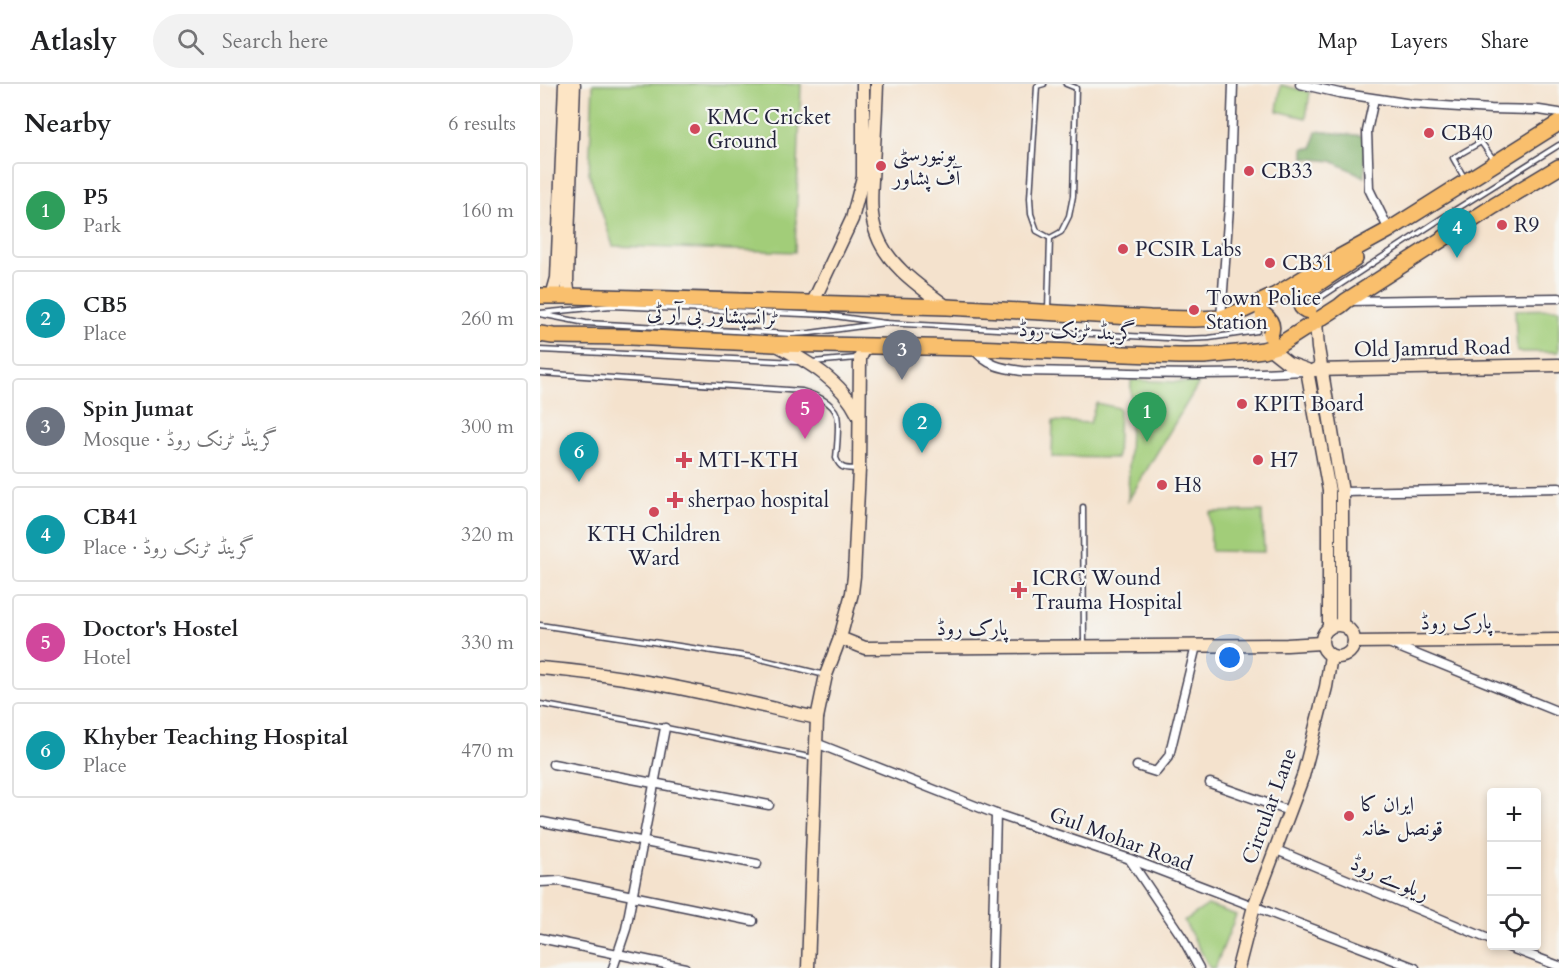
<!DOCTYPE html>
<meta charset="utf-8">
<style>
body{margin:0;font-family:Cardo,Amiri,serif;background:#f2f2f2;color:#202124}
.controls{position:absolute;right:18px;bottom:18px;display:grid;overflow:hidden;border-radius:6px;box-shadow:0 3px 9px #0003}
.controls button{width:54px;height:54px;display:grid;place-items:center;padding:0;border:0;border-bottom:2px solid #e0e0e0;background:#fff;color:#202124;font:30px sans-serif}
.you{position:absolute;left:690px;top:574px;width:21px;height:21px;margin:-15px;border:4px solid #fff;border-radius:50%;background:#1a73e8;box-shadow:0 0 0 9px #1a73e833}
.badge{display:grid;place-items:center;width:39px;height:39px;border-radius:50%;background:#d1495b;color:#fff;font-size:20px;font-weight:700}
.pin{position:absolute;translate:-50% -50px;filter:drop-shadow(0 2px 3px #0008)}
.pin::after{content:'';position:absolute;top:32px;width:21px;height:18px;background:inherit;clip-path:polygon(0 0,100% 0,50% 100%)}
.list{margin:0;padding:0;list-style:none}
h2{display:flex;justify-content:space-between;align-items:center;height:78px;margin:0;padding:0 24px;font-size:26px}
h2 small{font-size:20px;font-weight:400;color:#757577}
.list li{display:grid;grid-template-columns:39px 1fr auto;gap:18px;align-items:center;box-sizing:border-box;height:96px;margin:0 12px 12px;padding:0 12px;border:2px solid #e0e0e0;border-radius:6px}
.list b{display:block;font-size:22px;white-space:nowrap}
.list p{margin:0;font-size:20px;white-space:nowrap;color:#757577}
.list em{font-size:20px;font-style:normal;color:#757577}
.icon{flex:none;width:33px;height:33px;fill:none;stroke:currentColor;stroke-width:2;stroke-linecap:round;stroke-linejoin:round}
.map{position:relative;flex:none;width:1019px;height:884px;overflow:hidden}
header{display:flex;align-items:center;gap:36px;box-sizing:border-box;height:84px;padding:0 30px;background:#fff;border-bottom:2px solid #e0e0e0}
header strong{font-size:28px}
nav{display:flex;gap:33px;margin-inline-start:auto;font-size:21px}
.search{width:420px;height:54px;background:#f2f2f2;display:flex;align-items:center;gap:15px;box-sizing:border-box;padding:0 21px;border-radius:33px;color:#757577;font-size:22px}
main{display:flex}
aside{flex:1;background:#fff}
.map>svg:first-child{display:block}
.green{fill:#a2cd79;stroke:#62785a;stroke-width:1.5}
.forest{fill:#81b069;stroke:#526952;stroke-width:1.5}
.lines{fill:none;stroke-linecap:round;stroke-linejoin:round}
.lane-casing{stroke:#423f51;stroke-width:7}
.street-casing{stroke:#423f51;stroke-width:11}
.secondary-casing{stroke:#423f51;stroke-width:15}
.highway-casing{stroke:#423f51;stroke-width:18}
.lane{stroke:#fff;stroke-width:4}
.street{stroke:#fff;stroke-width:8}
.secondary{stroke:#fde5c5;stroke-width:12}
.highway{stroke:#f9bf6d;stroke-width:15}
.highway-bridge-casing{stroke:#423f51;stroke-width:18;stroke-linecap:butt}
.highway-bridge{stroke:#f9bf6d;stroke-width:15}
.poi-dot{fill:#d1495b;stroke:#f6f6f2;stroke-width:2}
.labels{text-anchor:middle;stroke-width:4.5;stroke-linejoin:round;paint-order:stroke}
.poi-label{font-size:21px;fill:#22223b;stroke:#f6f6f2;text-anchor:start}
.street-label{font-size:21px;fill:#22223b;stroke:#f6f6f2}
</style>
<header>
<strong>Atlasly</strong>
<div class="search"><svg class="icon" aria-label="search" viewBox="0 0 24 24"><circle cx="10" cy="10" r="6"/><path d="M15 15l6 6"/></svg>Search here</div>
<nav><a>Map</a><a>Layers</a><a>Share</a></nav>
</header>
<main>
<aside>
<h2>Nearby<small>6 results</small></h2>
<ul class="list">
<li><span class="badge" style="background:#2e9e5b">1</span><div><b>P5</b><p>Park</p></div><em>160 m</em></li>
<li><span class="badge" style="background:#0f9aa8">2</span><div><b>CB5</b><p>Place</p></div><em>260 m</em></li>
<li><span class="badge" style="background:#6b7280">3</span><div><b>Spin Jumat</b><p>Mosque · گرینڈ ٹرنک روڈ</p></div><em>300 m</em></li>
<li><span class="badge" style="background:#0f9aa8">4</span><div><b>CB41</b><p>Place · گرینڈ ٹرنک روڈ</p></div><em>320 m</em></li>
<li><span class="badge" style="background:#d1479c">5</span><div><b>Doctor's Hostel</b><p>Hotel</p></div><em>330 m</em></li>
<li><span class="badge" style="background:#0f9aa8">6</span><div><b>Khyber Teaching Hospital</b><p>Place</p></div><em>470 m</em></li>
</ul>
</aside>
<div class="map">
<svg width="1019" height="884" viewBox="0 0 1019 884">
<rect width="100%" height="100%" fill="#f6f6f2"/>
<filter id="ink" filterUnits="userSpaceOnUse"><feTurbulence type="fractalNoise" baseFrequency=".0167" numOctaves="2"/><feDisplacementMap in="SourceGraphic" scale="12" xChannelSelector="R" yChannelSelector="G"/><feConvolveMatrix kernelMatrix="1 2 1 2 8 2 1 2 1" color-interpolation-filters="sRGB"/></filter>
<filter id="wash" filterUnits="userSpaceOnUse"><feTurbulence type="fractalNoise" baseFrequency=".008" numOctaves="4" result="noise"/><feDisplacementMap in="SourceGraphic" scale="24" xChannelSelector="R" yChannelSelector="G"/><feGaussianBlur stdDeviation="1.35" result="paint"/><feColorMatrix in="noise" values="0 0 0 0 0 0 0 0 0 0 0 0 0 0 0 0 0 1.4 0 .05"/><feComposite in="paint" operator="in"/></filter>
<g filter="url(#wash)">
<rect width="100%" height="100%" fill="#f4e2cd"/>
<g class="green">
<polygon points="53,0 261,0 255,168 73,162 49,90"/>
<polygon points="741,1 770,8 766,34 737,27"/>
<polygon points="1019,225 1019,268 977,268 975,226"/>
<polygon points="591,296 659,299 588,417"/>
<polygon points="556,319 579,324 577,374 512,373 513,337 550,339"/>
<polygon points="722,427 724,468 671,467 670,428"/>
<polygon points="668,821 696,831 675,884 670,884 644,837"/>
</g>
<polygon class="forest" points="776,47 825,52 825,93 792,77 764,74 764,64 773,64"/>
</g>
<g filter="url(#ink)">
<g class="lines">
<defs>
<g id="lane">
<polyline points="504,0 497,2 490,114 491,130 497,147 510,154"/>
<polyline points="925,95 913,74 941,58 954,76"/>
<polyline points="510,154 521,148 529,132 533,112 536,4 526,0"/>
<polyline points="778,215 899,136 1019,61"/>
<polyline points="508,225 510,154"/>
<polyline points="0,229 71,222 287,231 345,239 270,249 252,250 46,239 0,230"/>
<polyline points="345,239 645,255 669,254 717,247"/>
<polyline points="0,266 257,278"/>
<polyline points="273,278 317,274"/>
<path d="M0,289L262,307C275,311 292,317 297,331C299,339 297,364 296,374C301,387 307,384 318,385"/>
<polyline points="543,423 544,560"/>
<polyline points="0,541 212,573 285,591"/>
<polyline points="0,620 87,636 274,674"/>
</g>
<g id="street">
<polyline points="760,0 799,9 872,20 951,25 999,26 1019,29"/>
<polyline points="834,15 827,47 829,105 849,146"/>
<polyline points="809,217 1019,214"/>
<polyline points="681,234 689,123 693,0"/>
<path d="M433,264C447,282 461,284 482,287C576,288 670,293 763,287"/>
<polyline points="802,408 1019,404"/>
<polyline points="851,560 1019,628"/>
<polyline points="276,659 456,730 590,775 875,884"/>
<polyline points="13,680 229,721"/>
<polyline points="597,682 616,688 629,672 656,562"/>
<polyline points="670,699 749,727"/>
<polyline points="3,738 217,780"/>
<polyline points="734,765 951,856"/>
<polyline points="590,776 642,853 659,884"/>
<polyline points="0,798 20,797 213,837"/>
<polyline points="0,854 145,884"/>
<polyline points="966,862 1019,882"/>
<polyline points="73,884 86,845 125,644"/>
<polyline points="452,884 456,730"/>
</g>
<g id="secondary">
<path d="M337,0C336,26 335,52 333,78C332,102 328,129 337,151C348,182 382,204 407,223"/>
<polyline points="12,212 17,194 25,0"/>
<polyline points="29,212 27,199 28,155 34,0"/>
<polyline points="273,218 312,135 323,93 323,0"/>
<polyline points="776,238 778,264 802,408 802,541"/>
<path d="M235,260C268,278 301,296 318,331"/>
<polyline points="729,264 748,279 767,286 789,407 789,544"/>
<polyline points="774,286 1019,281"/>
<circle cx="798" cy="557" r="16"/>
<polyline points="300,554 325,564 747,561 781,559"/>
<polyline points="814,558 1019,556"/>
<path d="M0,584C95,591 185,614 277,634"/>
<polyline points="268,884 277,634 286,591 300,554 312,509 314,492 319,385 320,274 324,266 330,262"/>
<polyline points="698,884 714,822 763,692 786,603 791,572"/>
</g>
<g id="highway">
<polyline points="762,210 815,175"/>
<polyline points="0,212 29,212 407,223 610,234 654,235 681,234 704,226 736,211 787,180 849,146 1019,39"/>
<polyline points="0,250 13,252 90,253 234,260 433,264 638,272 664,272 707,268 723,266 739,261 800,222 806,217 954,122 1019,83"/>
</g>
</defs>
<use href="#lane" class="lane-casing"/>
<use href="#street" class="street-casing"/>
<use href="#secondary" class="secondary-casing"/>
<use href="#highway" class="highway-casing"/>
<use href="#lane" class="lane"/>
<use href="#street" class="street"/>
<use href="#secondary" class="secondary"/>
<use href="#highway" class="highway"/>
<defs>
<g id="highway-bridge">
<path d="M762,210C759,218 759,225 769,227"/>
<path d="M723,230C731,236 734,242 730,251"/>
</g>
</defs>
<use href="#highway-bridge" class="highway-bridge-casing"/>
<use href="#highway-bridge" class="highway-bridge"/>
</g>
</g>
<g class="poi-dot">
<circle cx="155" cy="45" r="6"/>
<circle cx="889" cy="49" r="6"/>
<circle cx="341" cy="82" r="6"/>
<circle cx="709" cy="87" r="6"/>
<circle cx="962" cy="141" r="6"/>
<circle cx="583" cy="165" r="6"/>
<circle cx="730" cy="179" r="6"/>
<circle cx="654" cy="226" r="6"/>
<circle cx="702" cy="320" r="6"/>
<path d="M141 367h6v6h6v6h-6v6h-6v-6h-6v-6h6z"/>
<circle cx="718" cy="376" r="6"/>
<circle cx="622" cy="401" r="6"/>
<path d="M132 407h6v6h6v6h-6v6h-6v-6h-6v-6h6z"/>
<circle cx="114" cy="428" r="6"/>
<path d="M476 497h6v6h6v6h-6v6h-6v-6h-6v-6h6z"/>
<circle cx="809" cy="732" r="6"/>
</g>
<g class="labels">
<g class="poi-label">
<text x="167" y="40">KMC Cricket<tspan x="167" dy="24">Ground</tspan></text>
<text x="901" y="56">CB40</text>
<text x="353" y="77">یونیورسٹی<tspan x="353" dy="24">آف پشاور</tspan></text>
<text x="721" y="94">CB33</text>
<text x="974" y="148">R9</text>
<text x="595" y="172">PCSIR Labs</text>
<text x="742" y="186">CB31</text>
<text x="666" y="221">Town Police<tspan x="666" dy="24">Station</tspan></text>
<text x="714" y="327">KPIT Board</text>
<text x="158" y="383">MTI-KTH</text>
<text x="730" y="383">H7</text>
<text x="634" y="408">H8</text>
<text x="148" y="423">sherpao hospital</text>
<text x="114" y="457" text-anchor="middle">KTH Children<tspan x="114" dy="24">Ward</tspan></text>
<text x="492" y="501">ICRC Wound<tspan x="492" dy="24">Trauma Hospital</tspan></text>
<text x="821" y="727">ایران کا<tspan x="821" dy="24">قونصل خانہ</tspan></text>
</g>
<g class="street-label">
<text transform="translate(173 231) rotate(3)" y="7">ٹرانسپشاور بی آر ٹی</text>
<text transform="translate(537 247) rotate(2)" y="7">گرینڈ ٹرنک روڈ</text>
<text transform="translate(892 264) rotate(-1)" y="7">Old Jamrud Road</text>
<text transform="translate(916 538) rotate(-1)" y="7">پارک روڈ</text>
<text x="432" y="551">پارک روڈ</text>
<text transform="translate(729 722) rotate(-70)" y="7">Circular Lane</text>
<text transform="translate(581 755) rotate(20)" y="7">Gul Mohar Road</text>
<text transform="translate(850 794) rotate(23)" y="7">ریلوے روڈ</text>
</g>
</g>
</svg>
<div class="controls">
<button>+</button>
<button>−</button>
<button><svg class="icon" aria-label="locate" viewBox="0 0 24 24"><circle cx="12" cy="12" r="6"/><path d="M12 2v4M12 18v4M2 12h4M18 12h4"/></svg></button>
</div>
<div class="you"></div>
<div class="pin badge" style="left:607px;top:358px;background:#2e9e5b">1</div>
<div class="pin badge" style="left:382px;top:369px;background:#0f9aa8">2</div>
<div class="pin badge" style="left:362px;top:296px;background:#6b7280">3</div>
<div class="pin badge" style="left:917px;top:174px;background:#0f9aa8">4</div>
<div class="pin badge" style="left:265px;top:355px;background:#d1479c">5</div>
<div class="pin badge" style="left:39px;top:398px;background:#0f9aa8">6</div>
</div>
</main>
